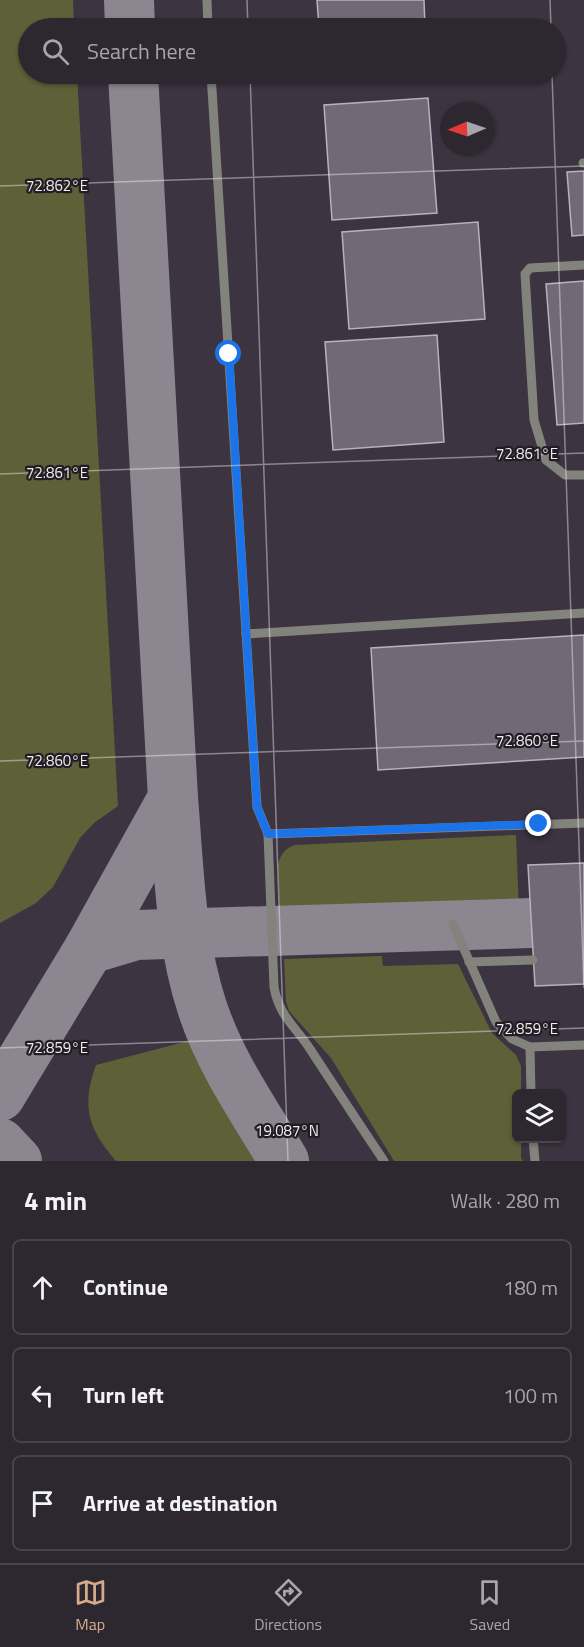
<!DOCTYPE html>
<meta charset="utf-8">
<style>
body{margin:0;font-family:"Titillium Web",sans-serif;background:#352f38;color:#f1f3f6}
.controls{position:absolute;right:18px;bottom:18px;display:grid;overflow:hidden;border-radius:9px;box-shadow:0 2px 4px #0004}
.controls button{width:54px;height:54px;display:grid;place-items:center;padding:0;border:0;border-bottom:2px solid #48444c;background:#2d2730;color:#f1f3f6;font:30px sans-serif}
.compass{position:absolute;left:440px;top:102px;width:54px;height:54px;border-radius:50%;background:#2d2730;box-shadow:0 2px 4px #0004;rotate:268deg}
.stop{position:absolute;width:18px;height:18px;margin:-14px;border:4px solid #1a73e8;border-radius:50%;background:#fff}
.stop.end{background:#1a73e8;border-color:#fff;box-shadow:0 2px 6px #0008}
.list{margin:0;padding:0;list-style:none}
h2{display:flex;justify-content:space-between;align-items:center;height:78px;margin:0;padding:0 24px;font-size:26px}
h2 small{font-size:20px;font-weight:400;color:#a7a5ab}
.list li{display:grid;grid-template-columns:39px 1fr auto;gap:18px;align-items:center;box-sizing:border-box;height:96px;margin:0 12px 12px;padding:0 12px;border:2px solid #48444c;border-radius:9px}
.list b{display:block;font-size:22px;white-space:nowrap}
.list em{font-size:20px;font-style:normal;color:#a7a5ab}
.icon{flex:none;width:33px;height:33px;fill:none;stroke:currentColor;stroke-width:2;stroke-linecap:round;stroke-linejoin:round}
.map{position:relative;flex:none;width:584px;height:1161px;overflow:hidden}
.search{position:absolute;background:#2d2730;box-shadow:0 2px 4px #0004;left:18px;right:18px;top:18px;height:66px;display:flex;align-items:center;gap:15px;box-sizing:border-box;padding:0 21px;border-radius:33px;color:#a7a5ab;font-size:22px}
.sheet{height:402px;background:#2d2730}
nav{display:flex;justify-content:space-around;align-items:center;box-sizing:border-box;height:84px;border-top:2px solid #48444c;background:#2d2730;font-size:16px;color:#a7a5ab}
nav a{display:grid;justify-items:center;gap:3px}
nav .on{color:#d6ab8b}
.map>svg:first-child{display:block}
.green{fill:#5e6037}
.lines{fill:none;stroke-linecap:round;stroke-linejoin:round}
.taxiway{stroke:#8c8690;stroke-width:50}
.building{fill:#716975;stroke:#bab1bf;stroke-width:1.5}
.service{stroke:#83837d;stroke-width:9}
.route{stroke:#1a73e8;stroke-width:8}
.ticks{fill:none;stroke:#f0ebf2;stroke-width:1.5;stroke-opacity:0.45}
.ticks-label{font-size:15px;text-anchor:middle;fill:#f0ebf2;stroke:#211d23;stroke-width:4.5;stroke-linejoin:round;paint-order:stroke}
</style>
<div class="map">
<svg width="584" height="1161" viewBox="0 0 584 1161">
<rect width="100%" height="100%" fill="#3c3440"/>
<g class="green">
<polygon points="0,0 73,0 74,28 28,28 28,74 77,74 118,806 94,823 80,838 53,887 36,903 0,923"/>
<path d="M516,835L519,912L280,918L278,864C281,853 285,849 295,845Z"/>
<polygon points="382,956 383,966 458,964 492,1033 516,1055 521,1066 521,1093 516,1094 516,1138 521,1139 521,1158 523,1161 394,1161 331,1058 289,1011 286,1001 284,959"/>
<path d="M196,1039L255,1161H116C88,1129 81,1106 96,1065Z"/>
</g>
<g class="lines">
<g class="taxiway">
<polyline points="129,0 130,28"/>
<path d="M173,798C179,868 180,940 202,1007C220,1063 255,1112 284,1161"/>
<polyline points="89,949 136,935 531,923"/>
<polyline points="0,1096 89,949 173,798 133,74"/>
<polyline points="0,1143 17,1161"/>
</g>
</g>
<g class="building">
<polygon points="317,0 424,0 425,28 319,28"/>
<polygon points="428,98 437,213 332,220 324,105"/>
<polygon points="584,171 584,235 572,236 567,172"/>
<polygon points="478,222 485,319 349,329 342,232"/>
<polygon points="584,281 584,423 557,425 546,284"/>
<polygon points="437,335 444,442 333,450 325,342"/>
<polygon points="584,635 584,757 378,770 371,648"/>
<polygon points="584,863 584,984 535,986 528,865"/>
</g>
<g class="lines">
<g class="service">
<polyline points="207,0 208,28"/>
<path d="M211,74L257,807L268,834L274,987C279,1016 295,1026 310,1049C335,1087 359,1124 384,1161"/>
<polyline points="583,163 584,163"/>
<polyline points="584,265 530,268 525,274 534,420 546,460 565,475 584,475"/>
<polyline points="246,634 584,613"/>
<polyline points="268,834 584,823"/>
<polyline points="453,924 496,1022 512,1039 530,1047 584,1045"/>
<polyline points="469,962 533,960"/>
<polyline points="530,1047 531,1094"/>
<polyline points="533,1138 535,1161"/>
</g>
</g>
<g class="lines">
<polyline class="route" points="229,354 257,807 268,834 539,824"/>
</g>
<path class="ticks" d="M247,0L248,28M550,0L551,28M250,74L288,1161M552,74L584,988M0,186L584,166M0,474L584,453M0,761L584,741M0,1048L584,1028"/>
<g class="ticks-label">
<text x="57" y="191">72.862°E</text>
<text x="527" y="459">72.861°E</text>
<text x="57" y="478">72.861°E</text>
<text x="527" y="746">72.860°E</text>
<text x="57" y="766">72.860°E</text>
<text x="527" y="1034">72.859°E</text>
<text x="57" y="1053">72.859°E</text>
<text x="287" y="1136">19.087°N</text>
</g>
</svg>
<div class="controls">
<button><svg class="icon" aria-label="layers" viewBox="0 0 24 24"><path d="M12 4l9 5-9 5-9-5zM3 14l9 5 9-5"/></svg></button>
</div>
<svg class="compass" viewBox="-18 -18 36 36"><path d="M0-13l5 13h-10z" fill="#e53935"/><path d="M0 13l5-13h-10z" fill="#a7a5ab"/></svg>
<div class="stop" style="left:229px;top:354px"></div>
<div class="stop end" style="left:539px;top:824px"></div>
<div class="search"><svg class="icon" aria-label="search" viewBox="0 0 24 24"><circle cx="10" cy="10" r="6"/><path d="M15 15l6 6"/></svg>Search here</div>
</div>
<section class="sheet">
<h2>4 min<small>Walk · 280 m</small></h2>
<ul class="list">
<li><svg class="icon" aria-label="ahead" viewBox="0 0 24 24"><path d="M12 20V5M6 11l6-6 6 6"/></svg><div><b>Continue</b></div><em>180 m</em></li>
<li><svg class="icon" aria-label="left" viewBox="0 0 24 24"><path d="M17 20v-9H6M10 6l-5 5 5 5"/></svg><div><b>Turn left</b></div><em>100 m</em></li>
<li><svg class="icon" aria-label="arrive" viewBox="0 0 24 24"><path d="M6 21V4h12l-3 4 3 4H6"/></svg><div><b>Arrive at destination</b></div></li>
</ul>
</section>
<nav>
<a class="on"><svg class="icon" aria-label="map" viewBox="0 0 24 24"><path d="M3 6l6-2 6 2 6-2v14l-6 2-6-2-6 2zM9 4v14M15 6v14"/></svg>Map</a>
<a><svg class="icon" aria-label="directions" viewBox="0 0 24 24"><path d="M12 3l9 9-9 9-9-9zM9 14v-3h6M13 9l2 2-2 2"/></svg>Directions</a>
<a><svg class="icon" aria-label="saved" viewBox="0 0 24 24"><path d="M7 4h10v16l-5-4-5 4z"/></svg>Saved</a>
</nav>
